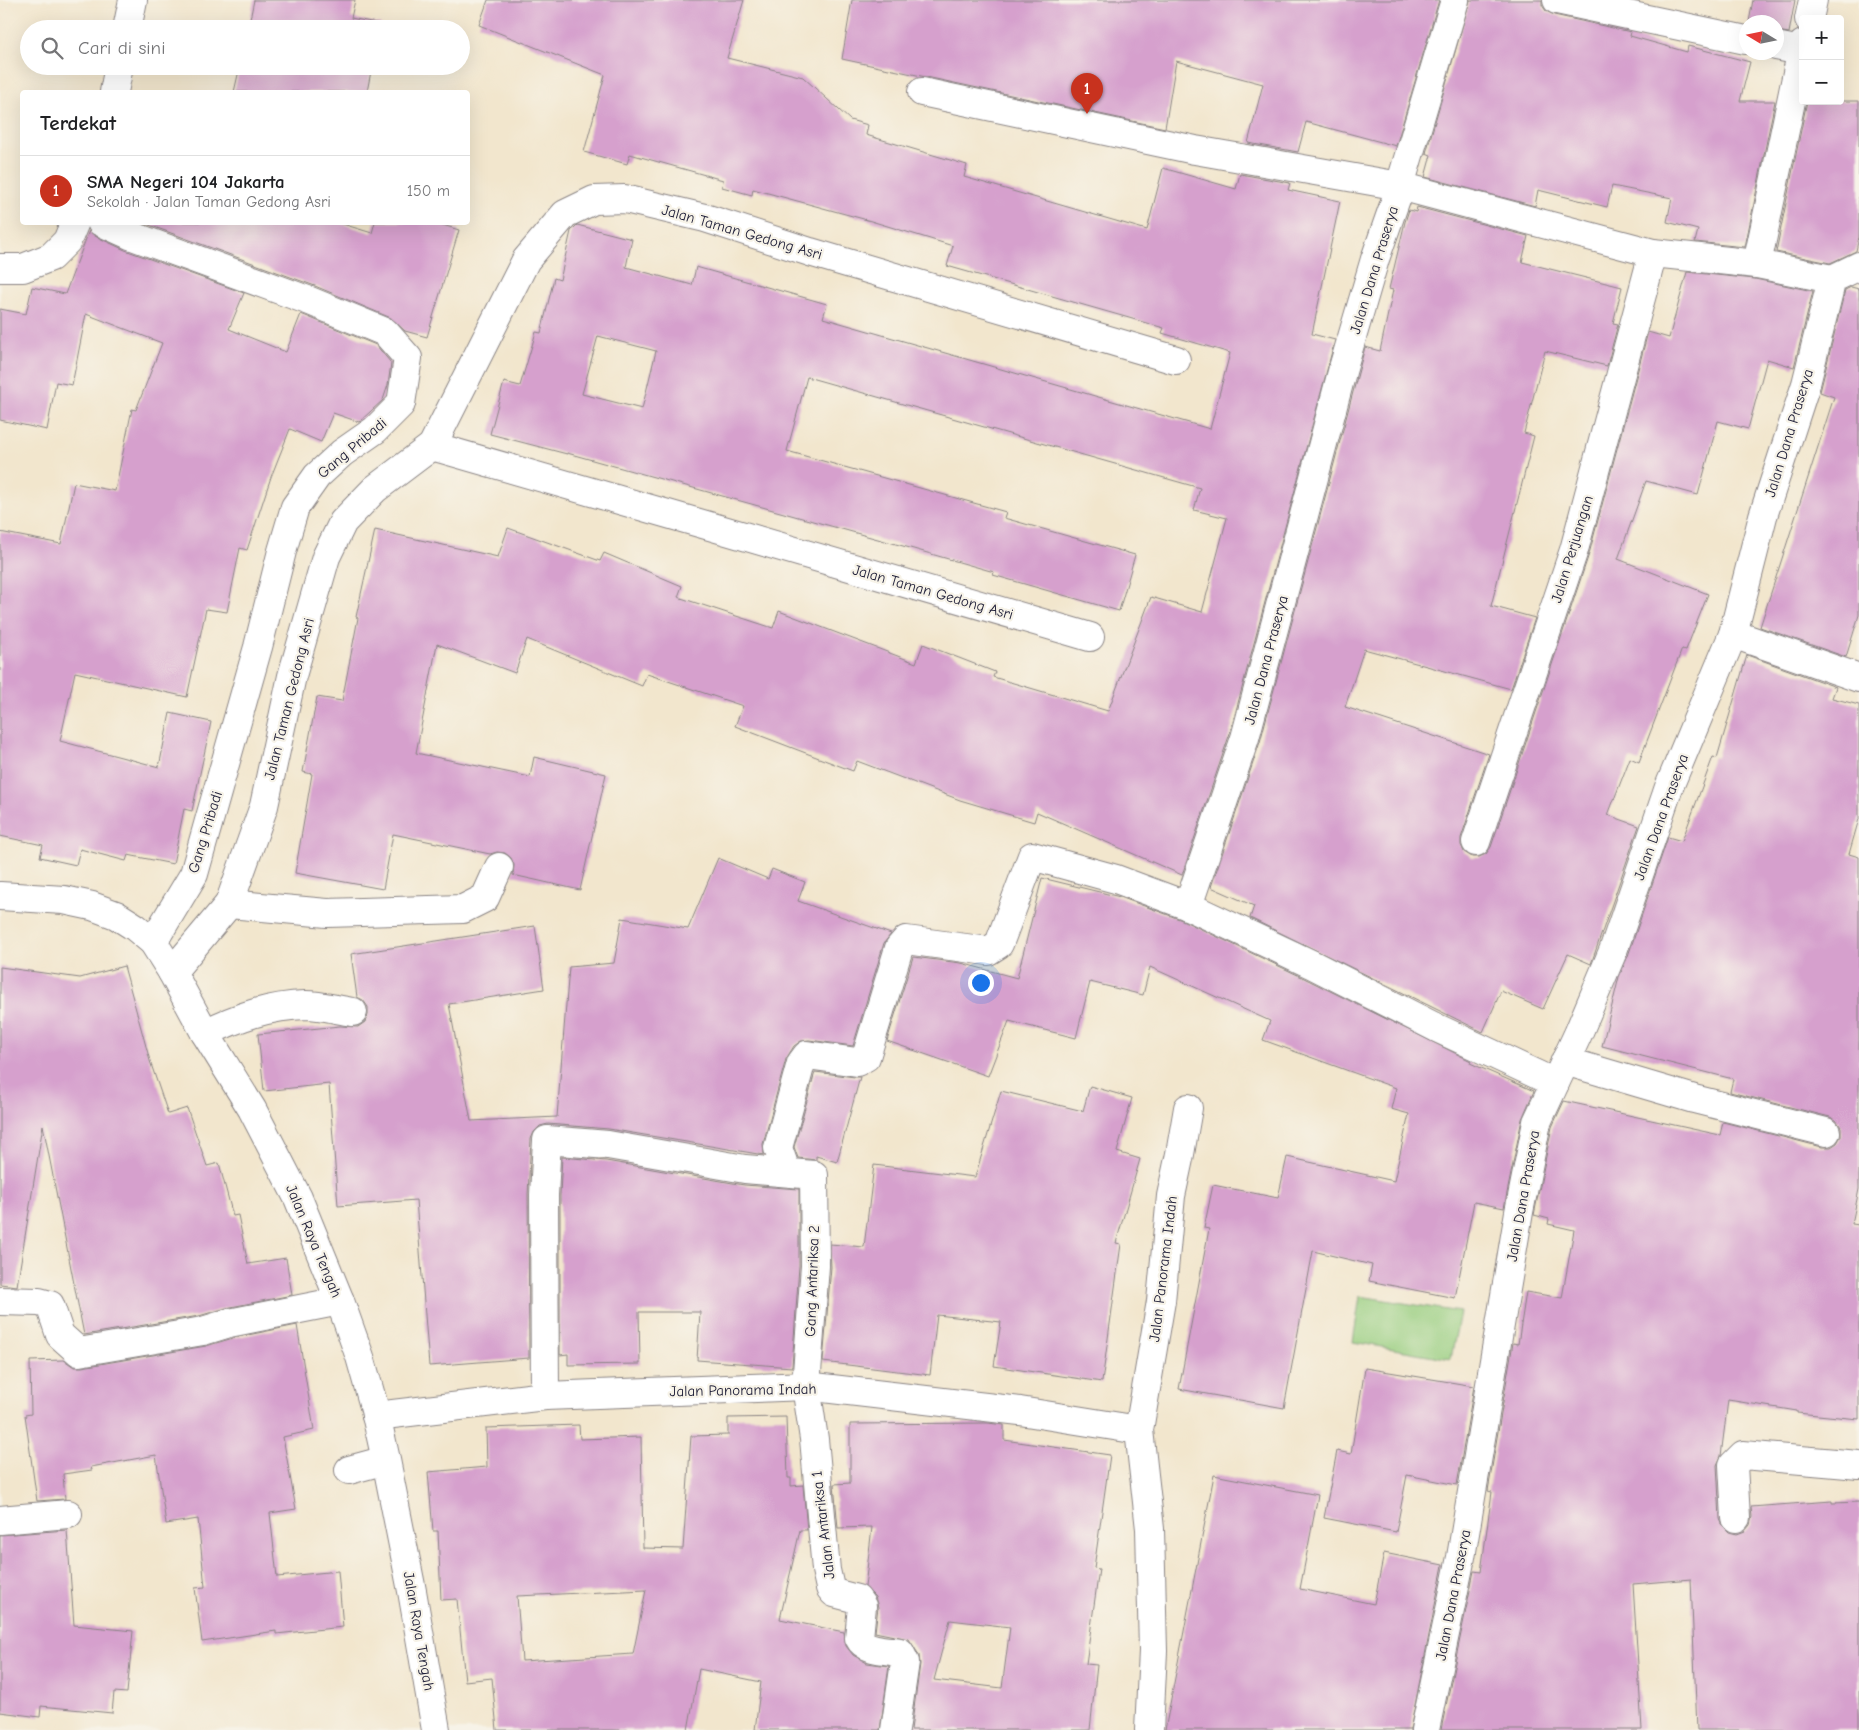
<!DOCTYPE html>
<html lang="id">
<meta charset="utf-8">
<style>
body{margin:0;font-family:"Comic Neue",sans-serif;background:#f2f2f2;color:#202124}
.controls{position:absolute;right:15px;top:15px;display:grid;overflow:hidden;border-radius:5px;box-shadow:0 5px 20px #0002}
.controls button{width:45px;height:45px;display:grid;place-items:center;padding:0;border:0;border-bottom:1px solid #e0e0e0;background:#fff;color:#202124;font:25px sans-serif}
.compass{position:absolute;left:1739px;top:15px;width:45px;height:45px;border-radius:50%;background:#fff;box-shadow:0 5px 20px #0002;rotate:280deg}
.you{position:absolute;left:980px;top:982px;width:18px;height:18px;margin:-12px;border:4px solid #fff;border-radius:50%;background:#1a73e8;box-shadow:0 0 0 8px #1a73e833}
.badge{display:grid;place-items:center;width:32px;height:32px;border-radius:50%;background:#c8321e;color:#fff;font-size:16px;font-weight:700}
.pin{position:absolute;translate:-50% -41px;filter:drop-shadow(0 1px 2px #0008)}
.pin::after{content:'';position:absolute;top:26px;width:18px;height:15px;background:inherit;clip-path:polygon(0 0,100% 0,50% 100%)}
.list{margin:0;padding:0;list-style:none}
h2{display:flex;justify-content:space-between;align-items:center;height:65px;margin:0;padding:0 20px;font-size:21px}
h2 small{font-size:16px;font-weight:400;color:#757577}
.list li{display:grid;grid-template-columns:32px 1fr auto;gap:15px;align-items:center;box-sizing:border-box;height:70px;padding:0 20px;border-top:1px solid #e0e0e0}
.list b{display:block;font-size:19px;white-space:nowrap}
.list p{margin:0;font-size:16px;white-space:nowrap;color:#757577}
.list em{font-size:16px;font-style:normal;color:#757577}
.icon{flex:none;width:28px;height:28px;fill:none;stroke:currentColor;stroke-width:2;stroke-linecap:round;stroke-linejoin:round}
.map{position:relative;flex:none;width:1859px;height:1730px;overflow:hidden}
.search{position:absolute;background:#fff;box-shadow:0 5px 20px #0002;left:20px;top:20px;width:450px;height:55px;display:flex;align-items:center;gap:12px;box-sizing:border-box;padding:0 18px;border-radius:28px;color:#757577;font-size:19px}
.panel{position:absolute;background:#fff;box-shadow:0 5px 20px #0002;left:20px;top:90px;width:450px;height:135px;border-radius:5px}
.map>svg:first-child{display:block}
.green{fill:#98ce7f;stroke:#5d785d}
.building{fill:#d6a0cd;fill-rule:evenodd}
.lines{fill:none;stroke-linecap:round;stroke-linejoin:round}
.minor-casing{stroke:#8a8484;stroke-width:30}
.minor{stroke:#fff;stroke-width:28}
.labels{text-anchor:middle;stroke-width:4.5;stroke-linejoin:round;paint-order:stroke}
.street-label{font-size:15px;fill:#22223b;stroke:#f7f3e8}
</style>
<div class="map">
<svg width="1859" height="1730" viewBox="0 0 1859 1730">
<rect width="100%" height="100%" fill="#f7f3e8"/>
<filter id="ink" filterUnits="userSpaceOnUse"><feTurbulence type="fractalNoise" baseFrequency=".02" numOctaves="2"/><feDisplacementMap in="SourceGraphic" scale="10" xChannelSelector="R" yChannelSelector="G"/><feConvolveMatrix kernelMatrix="1 2 1 2 8 2 1 2 1" color-interpolation-filters="sRGB"/></filter>
<filter id="wash" filterUnits="userSpaceOnUse"><feTurbulence type="fractalNoise" baseFrequency=".0096" numOctaves="4" result="noise"/><feDisplacementMap in="SourceGraphic" scale="20" xChannelSelector="R" yChannelSelector="G"/><feGaussianBlur stdDeviation="1.12" result="paint"/><feColorMatrix in="noise" values="0 0 0 0 0 0 0 0 0 0 0 0 0 0 0 0 0 1.4 0 .05"/><feComposite in="paint" operator="in"/></filter>
<g filter="url(#wash)">
<rect width="100%" height="100%" fill="#f2e6cd"/>
<polygon class="green" points="1360,1296 1460,1312 1451,1359 1353,1342"/>
<g id="blocks">
<g class="building">
<polygon points="254,0 355,0 351,18 381,24 380,29 248,29"/>
<path d="M488,0H744L727,58L803,77L850,120L868,125L866,135L967,165L964,177L1147,230L1163,168L1236,189L1240,174L1290,183L1288,190L1340,201L1312,334L1335,340L1230,733L1182,875L1037,812L1034,822L960,800L857,761L853,771L735,726L743,706L647,674L642,686L527,639L515,673L437,644L416,753L530,777L534,757L606,774L580,890L513,875L514,865L511,858L505,853L497,852L490,854L393,834L383,889L295,873L312,774L303,772L317,697L342,701L358,618L356,617L375,530L498,557L508,528L600,561L604,553L682,586L678,597L773,628L779,611L916,663L923,644L995,672L993,677L1108,711L1151,597L1202,612L1227,518L1194,510L1200,488L807,377L787,451L1006,512L1004,518L1135,555L1119,611L993,575L994,572L903,546L567,453V454L490,434L504,382L520,386L536,332L541,333L554,278L560,280L571,231L577,225L632,239L626,267L692,285L696,267L827,304L823,318L1210,429L1230,353L1162,333L1164,328L947,266L953,246L871,221L753,189L752,195L722,187L723,180L630,154L627,164L584,152L605,75L479,25ZM598,336L656,351L642,409L582,394Z"/>
<polygon points="852,0 1439,0 1396,146 1306,122 1298,152 1248,143 1263,84 1176,61 1165,128 842,59"/>
<polygon points="1470,0 1542,0 1542,5 1546,11 1554,15 1631,32 1630,36 1687,52 1688,46 1750,62 1740,101 1775,101 1745,247 1695,242 1698,230 1667,222 1672,198 1612,186 1607,207 1538,190 1535,206 1425,177 1431,155 1426,153"/>
<polygon points="1753,0 1795,0 1789,33 1776,31 1776,22 1749,22"/>
<polygon points="240,66 372,66 367,92 234,92"/>
<polygon points="1807,101 1859,101 1859,237 1856,251 1830,263 1776,252"/>
<polygon points="1417,207 1528,236 1522,262 1622,287 1613,323 1618,324 1607,366 1545,351 1524,433 1534,436 1491,606 1535,618 1511,689 1364,649 1345,707 1489,754 1461,838 1461,845 1464,852 1472,857 1479,857 1486,854 1491,847 1589,554 1648,332 1669,338 1687,272 1755,279 1813,291 1794,367 1767,359 1748,429 1718,421 1698,495 1646,481 1618,559 1708,594 1686,650 1682,649 1639,762 1630,758 1608,815 1639,826 1591,964 1568,954 1543,1009 1501,991 1483,1032 1250,918 1254,906 1211,887 1260,742 1365,347 1380,351 1393,290 1389,289 1405,222 1409,210 1416,212"/>
<polygon points="141,222 336,222 372,233 375,222 433,222 459,230 427,337 405,331 391,318 315,286"/>
<polygon points="89,231 95,236 125,250 244,293 229,329 286,352 301,314 376,345 391,363 388,385 383,400 359,422 333,413 321,442 290,429 271,477 247,550 240,548 227,612 206,609 187,697 75,672 60,741 159,767 170,713 211,722 192,811 184,809 173,864 128,855 126,861 80,849 76,865 40,857 43,845 0,836 0,532 61,544 74,483 115,491 132,409 136,410 162,343 86,314 72,385 56,382 47,430 0,420 0,309 26,314 32,287 65,294"/>
<polygon points="1851,287 1859,289 1859,615 1846,657 1760,627 1834,397 1820,392 1845,290"/>
<polygon points="1747,655 1836,687 1832,698 1859,705 1859,819 1849,854 1859,857 1859,1189 1852,1224 1859,1225 1859,1419 1797,1413 1797,1411 1728,1400 1721,1456 1717,1465 1720,1519 1723,1526 1729,1532 1737,1534 1745,1531 1750,1525 1752,1517 1751,1507 1832,1501 1832,1503 1859,1502 1859,1730 1697,1730 1691,1579 1633,1584 1642,1730 1441,1730 1474,1571 1481,1572 1492,1492 1488,1491 1513,1343 1518,1344 1526,1292 1562,1298 1574,1230 1548,1224 1549,1219 1534,1215 1552,1127 1564,1101 1720,1135 1723,1122 1822,1147 1831,1147 1837,1143 1841,1136 1841,1127 1836,1120 1830,1117 1730,1092 1733,1079 1602,1046 1619,977 1628,956 1668,837 1682,841 1713,757 1717,758"/>
<polygon points="718,858 768,879 772,869 805,882 798,901 891,934 884,943 853,1046 809,1040 801,1041 794,1046 786,1059 763,1144 764,1155 609,1129 548,1124 540,1126 534,1132 531,1139 528,1194 529,1358 429,1366 416,1200 338,1206 329,1084 264,1091 258,1034 340,1026 358,1027 365,1022 368,1015 368,1007 363,1000 357,997 351,954 535,926 544,989 449,1004 471,1121 557,1117 569,967 614,963 622,918 688,929"/>
<polygon points="1042,878 1120,897 1182,920 1304,978 1471,1061 1470,1063 1534,1091 1522,1119 1504,1208 1474,1202 1455,1298 1369,1281 1372,1265 1313,1251 1284,1408 1179,1389 1209,1229 1204,1228 1213,1185 1278,1198 1287,1157 1394,1181 1409,1114 1391,1109 1396,1088 1263,1040 1270,1021 1150,967 1143,995 1090,982 1076,1038 1009,1021 988,1076 887,1041 913,957 961,963 1017,978"/>
<polygon points="124,966 150,1061 168,1114 187,1108 207,1166 219,1163 233,1216 238,1215 248,1264 286,1258 292,1295 226,1308 199,1316 84,1335 43,1125 17,1286 0,1284 0,967 80,978"/>
<polygon points="815,1072 855,1077 860,1077 837,1162 816,1156 816,1160 798,1158 794,1147"/>
<polygon points="1090,1086 1132,1098 1117,1152 1140,1159 1116,1243 1121,1244 1102,1382 994,1366 1001,1322 937,1315 930,1375 823,1362 831,1267 830,1244 864,1247 874,1165 975,1177 1001,1091 1083,1111"/>
<polygon points="562,1157 606,1161 744,1185 799,1189 799,1266 792,1367 697,1360 700,1312 639,1312 640,1364 568,1365 568,1354 560,1355 560,1195"/>
<polygon points="297,1325 314,1430 283,1437 296,1509 270,1513 277,1577 338,1571 343,1627 276,1634 276,1631 202,1642 195,1588 205,1587 198,1519 166,1524 156,1455 91,1467 92,1470 63,1474 65,1499 37,1501 25,1415 31,1414 30,1361 64,1360 74,1367 82,1367 206,1346 233,1338"/>
<polygon points="1365,1368 1474,1386 1457,1485 1407,1475 1396,1532 1324,1518 1337,1451 1351,1454"/>
<path d="M786,1417L788,1478H791V1486L803,1485L807,1530H800L780,1619L844,1632L846,1646L853,1655L867,1663L889,1666L880,1730H755L761,1682L699,1669L688,1730H497L492,1678L465,1681L457,1599L441,1600L438,1531H433L428,1472L487,1467L486,1428L579,1425L580,1439L641,1437L643,1548L683,1549L691,1436L728,1435V1418ZM646,1590L633,1654L522,1661L517,1596Z"/>
<path d="M988,1423L1004,1425V1440L1110,1455L1094,1568L1099,1569L1086,1664L1097,1665L1090,1730H911L920,1664L919,1655L909,1639L875,1632L878,1607L875,1597L865,1587L872,1527L838,1528L834,1484L850,1483V1424ZM950,1620L1010,1627L1002,1688L934,1680Z"/>
<polygon points="1214,1475 1318,1495 1300,1589 1374,1604 1384,1553 1443,1565 1410,1730 1165,1730"/>
<polygon points="67,1530 74,1625 133,1631 127,1693 114,1692 112,1713 41,1706 40,1717 0,1712 0,1535"/>
</g>
</g>
</g>
<g filter="url(#ink)">
<use href="#blocks" fill-opacity="0" stroke="#8a8484" stroke-width="1"/>
<g class="lines">
<defs>
<g id="minor">
<polyline points="1557,0 1746,40"/>
<polyline points="1809,19 1813,0"/>
<polyline points="127,29 133,0"/>
<polyline points="1776,46 1801,51"/>
<polyline points="114,92 119,66"/>
<polyline points="922,92 1195,150 1400,186 1653,253 1757,264 1832,279"/>
<polyline points="101,222 130,235 310,301 385,332 408,358 401,404 375,430 342,453 317,476 295,507 282,551 258,647 194,874 153,942"/>
<polyline points="1757,264 1803,44"/>
<polyline points="0,268 23,268 51,257 67,241 75,222"/>
<polyline points="1832,279 1859,266"/>
<path d="M432,446C652,508 870,574 1090,637"/>
<polyline points="1733,634 1859,678"/>
<polyline points="1476,842 1574,550 1653,253"/>
<polyline points="0,896 64,900 92,906 116,915 135,927 153,942 172,972 205,1033 252,1109 298,1198 340,1301 360,1357 375,1410 386,1460 412,1591 436,1730"/>
<polyline points="229,904 327,913 463,909 485,898 499,867"/>
<polyline points="1188,906 1245,738 1343,368 1375,259 1396,199 1455,0"/>
<polyline points="172,972 229,904 264,806 292,676 326,557 343,522 375,489 432,446 526,260 565,214 594,200 625,199 705,218 810,252 1176,360"/>
<path d="M205,1033C238,1017 269,1006 306,1005C321,1005 338,1010 353,1012"/>
<polyline points="1565,1061 1694,1099 1826,1132"/>
<polyline points="782,1172 784,1165 778,1148 801,1063 807,1055 857,1062 866,1057 899,948 906,940 988,951 999,944 1032,856 1116,879 1188,906 1311,964 1437,1028 1555,1083"/>
<polyline points="0,1301 39,1302 50,1305 60,1335 79,1352 203,1331 229,1323 340,1301"/>
<path d="M545,1396L544,1195L547,1140L608,1145L745,1169L814,1175L815,1266L806,1386L814,1439L826,1570L830,1588L834,1593L857,1599L862,1606L859,1638C865,1651 888,1650 900,1652L905,1662L895,1730"/>
<polyline points="376,1416 545,1396 806,1386 1020,1411 1139,1430"/>
<polyline points="349,1470 386,1460"/>
<polyline points="1736,1518 1733,1465 1743,1455 1859,1465"/>
<polyline points="0,1520 68,1514"/>
<polyline points="1149,1730 1153,1651 1150,1529 1139,1430 1161,1301 1171,1196 1180,1154 1188,1108"/>
<polyline points="1425,1730 1461,1557 1519,1212 1537,1122 1578,1034 1613,951 1669,787 1733,634 1763,516 1806,384 1832,279"/>
</g>
</defs>
<use href="#minor" class="minor-casing"/>
<use href="#minor" class="minor"/>
</g>
</g>
<g class="labels">
<g class="street-label">
<text transform="translate(742 232) rotate(16)" y="5">Jalan Taman Gedong Asri</text>
<text transform="translate(1374 270) rotate(-73)" y="5">Jalan Dana Praserya</text>
<text transform="translate(1789 433) rotate(-73)" y="5">Jalan Dana Praserya</text>
<text transform="translate(352 448) rotate(-40)" y="5">Gang Pribadi</text>
<text transform="translate(1572 549) rotate(-73)" y="5">Jalan Perjuangan</text>
<text transform="translate(933 592) rotate(16)" y="5">Jalan Taman Gedong Asri</text>
<text transform="translate(1266 660) rotate(-75)" y="5">Jalan Dana Praserya</text>
<text transform="translate(289 699) rotate(-76)" y="5">Jalan Taman Gedong Asri</text>
<text transform="translate(1661 817) rotate(-70)" y="5">Jalan Dana Praserya</text>
<text transform="translate(205 832) rotate(-73)" y="5">Gang Pribadi</text>
<text transform="translate(1523 1196) rotate(-80)" y="5">Jalan Dana Praserya</text>
<text transform="translate(314 1241) rotate(67)" y="5">Jalan Raya Tengah</text>
<text transform="translate(1163 1269) rotate(-83)" y="5">Jalan Panorama Indah</text>
<text transform="translate(812 1281) rotate(-88)" y="5">Gang Antariksa 2</text>
<text transform="translate(743 1390) rotate(-1)" y="5">Jalan Panorama Indah</text>
<text transform="translate(823 1525) rotate(-97)" y="5">Jalan Antariksa 1</text>
<text transform="translate(1453 1595) rotate(-79)" y="5">Jalan Dana Praserya</text>
<text transform="translate(419 1631) rotate(80)" y="5">Jalan Raya Tengah</text>
</g>
</g>
</svg>
<div class="controls">
<button>+</button>
<button>−</button>
</div>
<svg class="compass" viewBox="-18 -18 36 36"><path d="M0-13l5 13h-10z" fill="#e53935"/><path d="M0 13l5-13h-10z" fill="#757577"/></svg>
<div class="you"></div>
<div class="pin badge" style="left:1087px;top:114px">1</div>
<div class="search"><svg class="icon" aria-label="search" viewBox="0 0 24 24"><circle cx="10" cy="10" r="6"/><path d="M15 15l6 6"/></svg>Cari di sini</div>
<section class="panel">
<h2>Terdekat<small></small></h2>
<ul class="list">
<li><span class="badge">1</span><div><b>SMA Negeri 104 Jakarta</b><p>Sekolah · Jalan Taman Gedong Asri</p></div><em>150 m</em></li>
</ul>
</section>
</div>
